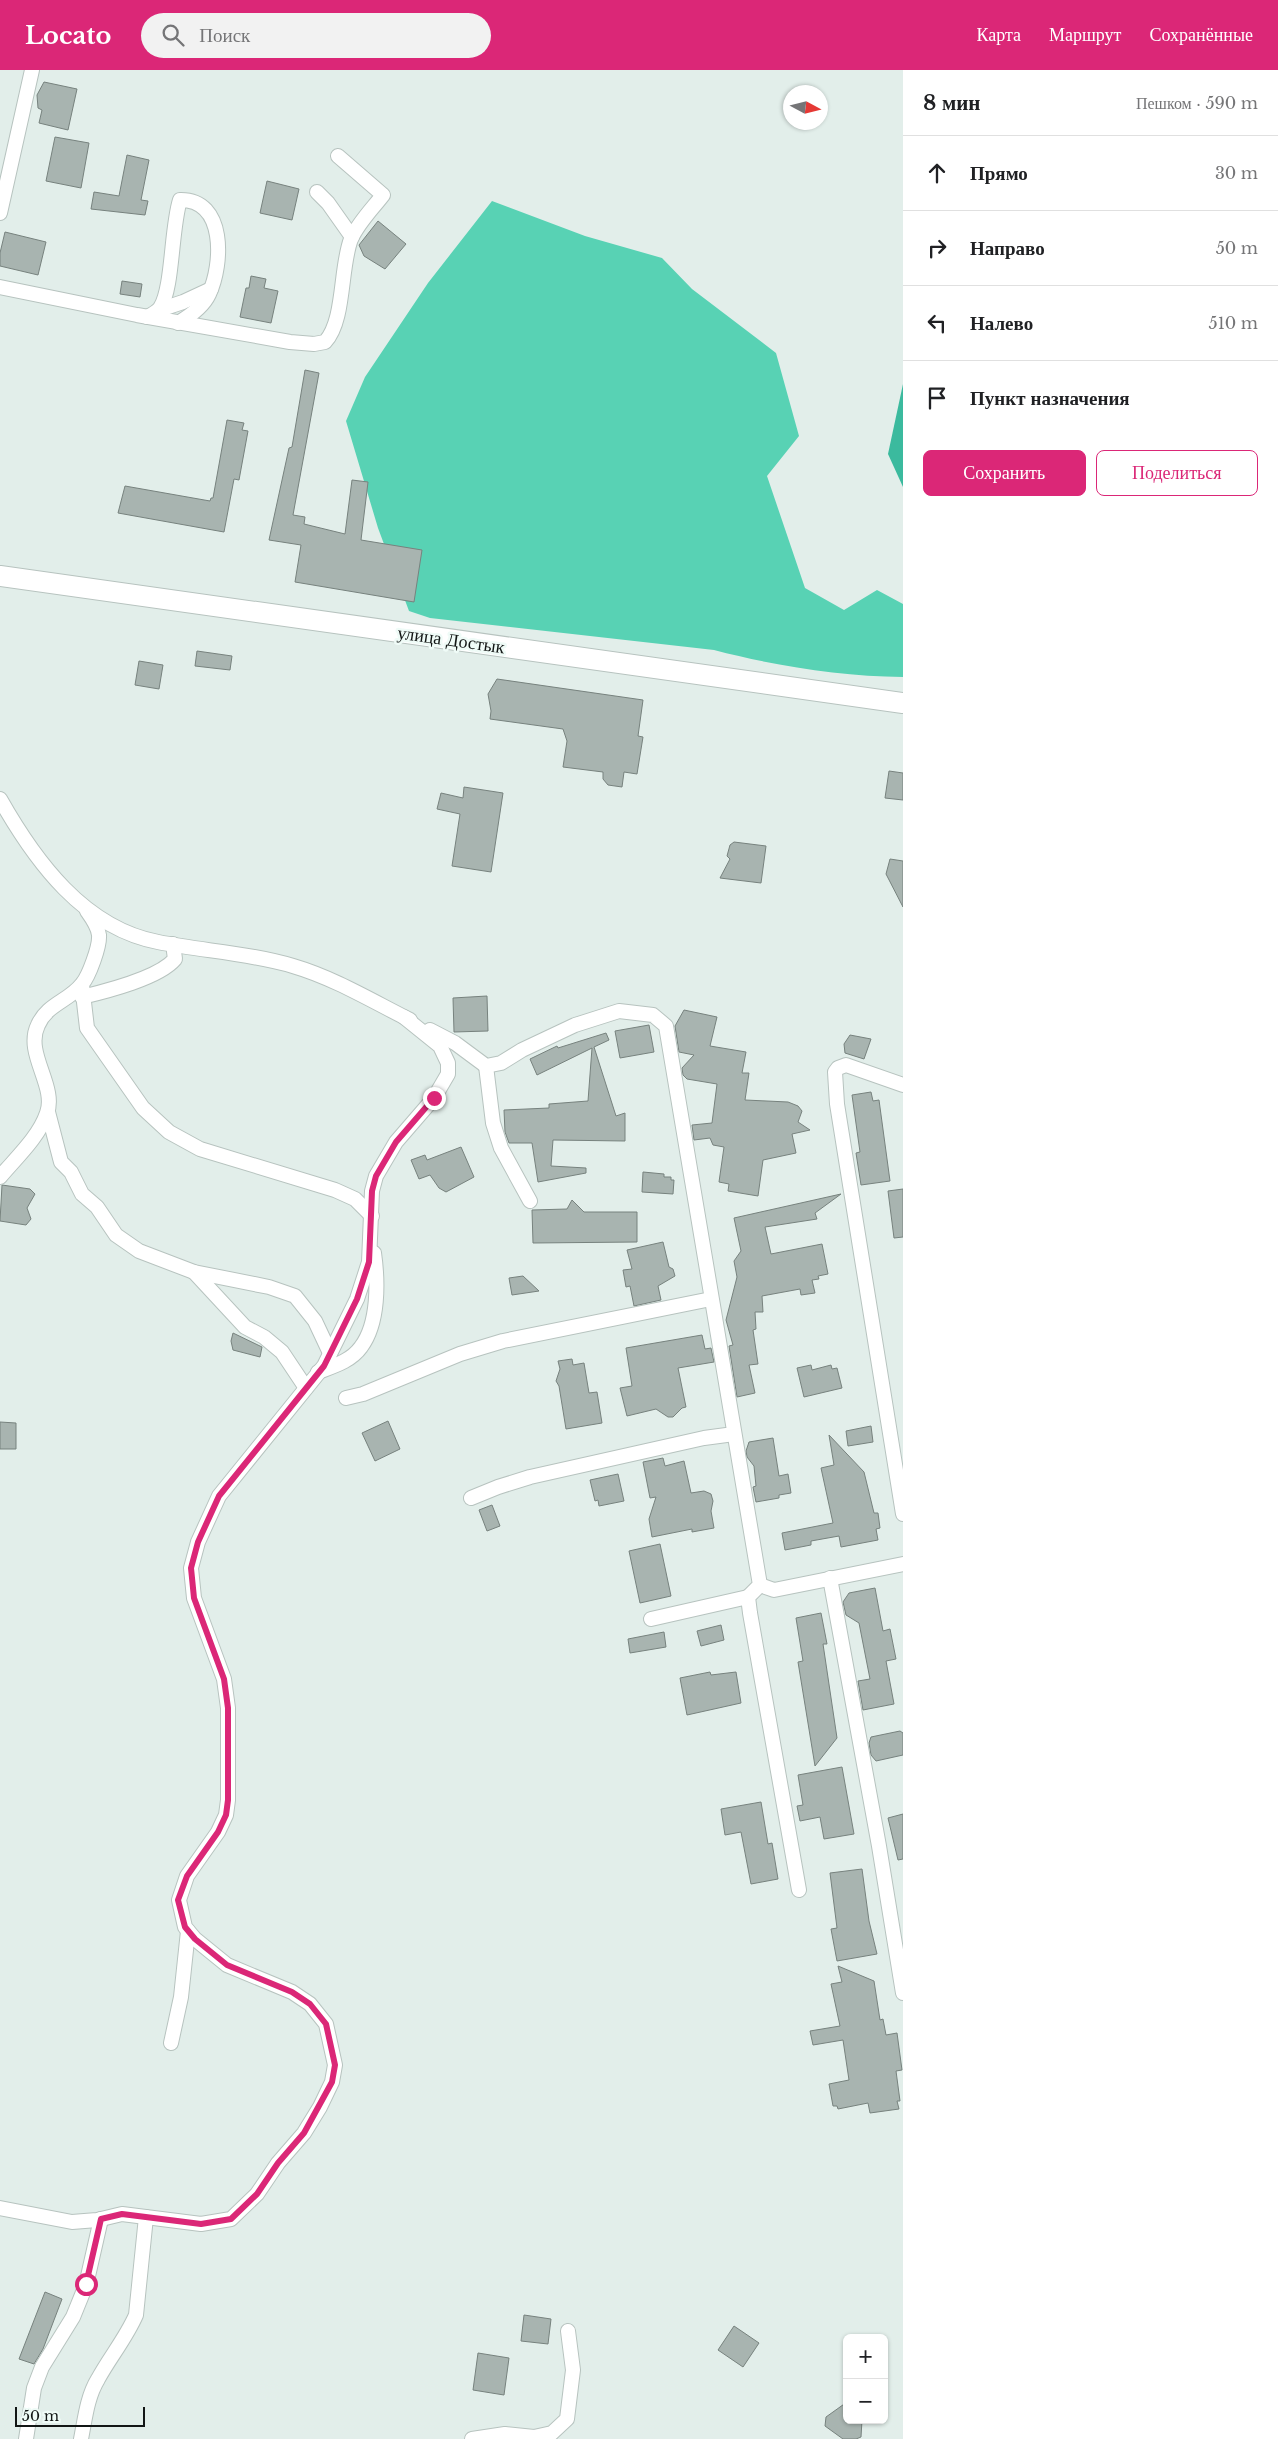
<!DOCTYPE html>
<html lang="ru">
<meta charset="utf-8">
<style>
body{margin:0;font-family:"Libre Baskerville",serif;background:#f2f2f2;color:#202124}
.controls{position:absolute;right:15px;bottom:15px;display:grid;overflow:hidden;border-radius:8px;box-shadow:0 1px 4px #0004}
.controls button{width:45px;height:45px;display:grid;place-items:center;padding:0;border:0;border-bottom:1px solid #e0e0e0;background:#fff;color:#202124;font:25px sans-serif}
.compass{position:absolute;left:783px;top:15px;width:45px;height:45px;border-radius:50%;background:#fff;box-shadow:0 1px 4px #0004;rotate:97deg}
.scale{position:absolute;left:15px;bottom:12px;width:130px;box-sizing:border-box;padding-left:5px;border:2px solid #121615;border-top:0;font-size:14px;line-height:18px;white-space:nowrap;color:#121615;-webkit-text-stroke:4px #effbf7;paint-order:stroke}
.stop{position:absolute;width:15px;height:15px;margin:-11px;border:4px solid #db2777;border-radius:50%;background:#fff}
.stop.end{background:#db2777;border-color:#fff;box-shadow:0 1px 5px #0008}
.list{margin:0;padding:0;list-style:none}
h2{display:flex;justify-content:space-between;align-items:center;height:65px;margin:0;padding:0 20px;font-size:21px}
h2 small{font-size:16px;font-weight:400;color:#757577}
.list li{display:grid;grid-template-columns:32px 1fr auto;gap:15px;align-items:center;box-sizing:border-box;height:75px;padding:0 20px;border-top:1px solid #e0e0e0}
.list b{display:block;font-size:19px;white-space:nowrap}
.list em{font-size:16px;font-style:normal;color:#757577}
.actions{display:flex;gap:10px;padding:15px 20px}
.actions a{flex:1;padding:11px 0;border:1px solid #db2777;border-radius:8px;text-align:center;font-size:18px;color:#db2777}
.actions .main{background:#db2777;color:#fff}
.icon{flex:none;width:28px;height:28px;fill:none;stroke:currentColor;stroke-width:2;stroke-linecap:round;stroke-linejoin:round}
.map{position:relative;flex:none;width:903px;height:2369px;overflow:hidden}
header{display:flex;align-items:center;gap:30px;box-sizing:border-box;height:70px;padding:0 25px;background:#db2777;color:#fff}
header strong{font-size:24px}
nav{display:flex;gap:28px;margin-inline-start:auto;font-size:18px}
.search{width:350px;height:45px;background:#f2f2f2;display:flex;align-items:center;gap:12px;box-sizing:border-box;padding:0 18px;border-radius:28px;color:#757577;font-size:19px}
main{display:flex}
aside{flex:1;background:#fff}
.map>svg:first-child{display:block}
.forest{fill:#58d2b4}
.water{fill:#3bba9e}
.building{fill:#a8b4b0;stroke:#77827e}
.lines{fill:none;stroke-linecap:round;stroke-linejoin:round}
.minor-casing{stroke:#b7c3bf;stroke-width:16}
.secondary-casing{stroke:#b7c3bf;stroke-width:22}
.minor{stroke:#fff;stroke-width:14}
.secondary{stroke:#fff;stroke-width:20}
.route{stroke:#db2777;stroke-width:6}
.labels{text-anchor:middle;stroke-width:5;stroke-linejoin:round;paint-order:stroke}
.street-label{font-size:18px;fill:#121615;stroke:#effbf7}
</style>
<header>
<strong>Locato</strong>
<div class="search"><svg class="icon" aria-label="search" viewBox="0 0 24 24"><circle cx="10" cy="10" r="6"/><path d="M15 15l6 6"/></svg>Поиск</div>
<nav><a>Карта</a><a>Маршрут</a><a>Сохранённые</a></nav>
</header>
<main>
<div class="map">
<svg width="903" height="2369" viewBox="0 0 903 2369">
<rect width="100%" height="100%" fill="#e2eeea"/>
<path class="forest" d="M492,131L585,166L662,188L692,219L776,283L799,366L767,406L805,518L844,540L877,520L903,534V607C840,606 775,596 714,580L430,548L409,541L378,458L346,351L365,307L428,213Z"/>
<polygon class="water" points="903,314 903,417 888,384"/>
<g class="building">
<polygon points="44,12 77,19 68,60 39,53 42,40 38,38 37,25"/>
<polygon points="55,67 89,73 81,118 46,111"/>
<polygon points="127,85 149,90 141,130 148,131 145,145 91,139 94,122 119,126"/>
<polygon points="267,111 299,119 292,150 260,143"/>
<polygon points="378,151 406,174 385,199 364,186 359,175"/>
<polygon points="5,162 46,172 38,205 0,196 0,183"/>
<polygon points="251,206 266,209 264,218 278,221 271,253 240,247 246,218 249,218"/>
<polygon points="122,211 142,214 140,227 120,224"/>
<polygon points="305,300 319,303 293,445 305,447 304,454 345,464 352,410 368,412 361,470 422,480 414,532 295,512 301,475 269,470 289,378 292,377"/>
<polygon points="227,350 244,353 242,360 248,361 239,410 234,409 224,462 118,443 125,416 210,431 211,428 213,428"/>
<polygon points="197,581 232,586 230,600 195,596"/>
<polygon points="139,591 163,595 159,619 135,615"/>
<polygon points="497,609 643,630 638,666 643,667 637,704 624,702 622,717 608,715 603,709 603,702 563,697 567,671 563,659 490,649 491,641 488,624"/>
<polygon points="889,701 903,703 903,730 885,728"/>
<polygon points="464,717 503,723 491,802 452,796 460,744 437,739 441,723 463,728"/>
<polygon points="734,772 766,776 761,813 720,808 730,789 727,786 730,775"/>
<polygon points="890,789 903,791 903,837 886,804"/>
<polygon points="487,926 488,961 454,962 453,928"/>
<polygon points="684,940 717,947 710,976 746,982 742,1003 749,1003 745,1030 788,1032 798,1036 802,1041 798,1052 810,1060 792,1064 796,1083 763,1090 758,1126 728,1121 729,1114 719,1112 724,1077 713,1075 710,1068 694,1070 692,1055 712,1053 717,1014 687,1009 683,1005 682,998 694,985 679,982 675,956"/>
<polygon points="649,955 654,982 620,988 615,961"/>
<polygon points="606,963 609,970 594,977 616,1046 625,1043 625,1071 553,1070 551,1096 586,1098 586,1103 538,1112 532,1073 509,1073 505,1062 504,1040 549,1038 549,1034 588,1031 592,978 537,1005 530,989 557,976 558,978"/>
<polygon points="850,965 871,969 864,989 845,983 844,974"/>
<polygon points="871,1022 873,1031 879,1030 890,1111 861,1115 856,1083 860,1082 852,1025"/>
<polygon points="461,1077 474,1107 446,1122 439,1118 430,1105 419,1109 411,1090 425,1085 427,1090"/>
<polygon points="643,1102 664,1104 664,1107 671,1107 671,1110 674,1110 673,1124 642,1122"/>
<polygon points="2,1115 30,1119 35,1124 27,1138 31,1149 26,1155 0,1151"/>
<polygon points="903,1119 903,1167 894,1168 888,1121"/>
<polygon points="841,1124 815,1143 817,1149 765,1157 771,1184 822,1174 828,1204 818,1206 819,1209 812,1210 815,1223 801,1225 800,1219 762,1226 763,1242 755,1242 756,1259 753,1260 758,1294 749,1295 755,1323 737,1327 729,1276 733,1275 726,1250 737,1207 734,1191 741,1181 734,1148"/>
<polygon points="572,1130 584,1142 637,1142 637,1172 533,1173 532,1140 567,1139"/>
<polygon points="663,1172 669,1197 673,1199 675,1206 658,1216 661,1230 634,1236 630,1216 626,1217 623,1200 632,1199 627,1180"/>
<polygon points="523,1206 539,1221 512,1225 509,1208"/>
<polygon points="233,1263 262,1277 260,1287 233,1280 231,1271"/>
<polygon points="702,1265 705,1279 711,1278 714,1292 678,1298 686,1337 682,1338 673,1347 668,1347 656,1339 627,1346 620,1318 632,1316 626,1278"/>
<polygon points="572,1289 573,1295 584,1293 589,1323 597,1322 602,1353 566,1359 559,1316 556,1311 560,1299 558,1291"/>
<polygon points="811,1295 812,1300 831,1295 832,1299 837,1298 842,1318 804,1327 797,1298"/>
<polygon points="388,1351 400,1379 375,1391 362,1363"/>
<polygon points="0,1352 16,1353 16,1379 0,1379"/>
<polygon points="871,1356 873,1372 848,1376 846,1361"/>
<polygon points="829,1365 864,1402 874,1443 878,1443 880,1458 876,1459 878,1470 841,1477 839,1466 811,1471 811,1475 785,1480 782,1463 833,1453 821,1398 834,1395"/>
<polygon points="773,1368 779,1406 788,1404 791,1423 779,1425 779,1428 756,1432 753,1417 756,1416 754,1396 747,1387 746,1381 749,1372"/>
<polygon points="663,1388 665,1396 684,1391 691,1423 704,1421 711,1424 713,1431 711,1441 714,1458 692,1462 692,1459 652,1467 649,1449 656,1427 650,1428 643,1392"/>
<polygon points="618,1404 624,1431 599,1436 598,1430 595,1431 590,1410"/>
<polygon points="492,1435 500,1456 487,1461 479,1440"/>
<polygon points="660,1474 671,1526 640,1533 629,1481"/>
<polygon points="875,1518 883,1561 890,1559 896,1589 886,1591 894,1634 863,1640 858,1611 870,1609 859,1553 846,1545 843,1532 849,1523"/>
<polygon points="821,1543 827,1574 823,1574 837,1668 815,1696 798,1592 803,1591 796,1548"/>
<polygon points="721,1555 724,1570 701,1576 697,1561"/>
<polygon points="664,1562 666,1577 630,1583 628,1569"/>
<polygon points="710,1602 711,1605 736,1602 741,1633 687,1645 680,1608"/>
<polygon points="900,1661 903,1663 903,1685 876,1691 871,1685 869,1673 871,1667"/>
<polygon points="842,1697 854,1764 824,1769 820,1747 800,1751 797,1736 803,1735 798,1705"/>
<polygon points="761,1732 768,1774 772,1773 778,1809 751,1814 741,1762 725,1765 721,1739"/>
<polygon points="903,1744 903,1789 898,1790 888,1748"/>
<polygon points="862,1799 869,1851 877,1884 837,1891 831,1859 837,1858 830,1803"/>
<polygon points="838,1896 874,1911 880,1950 883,1949 886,1965 897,1963 902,2000 896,2001 900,2031 897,2031 899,2039 870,2043 868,2033 838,2039 837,2036 833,2036 829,2014 849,2010 843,1970 813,1975 810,1961 840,1956 831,1914 842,1912"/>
<polygon points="45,2222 62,2229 43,2279 34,2294 19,2289"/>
<polygon points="524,2245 551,2249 548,2274 521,2271"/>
<polygon points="734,2256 759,2273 743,2297 718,2280"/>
<polygon points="478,2283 509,2288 504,2325 473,2320"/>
<polygon points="847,2332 847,2350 862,2350 861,2367 856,2369 843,2369 825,2356 826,2347"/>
</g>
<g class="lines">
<defs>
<g id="minor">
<polyline points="317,122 328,133 352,167"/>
<polyline points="0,143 32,0"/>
<path d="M0,217L137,245L290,272L314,274L325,272C345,251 340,197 351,169C358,153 373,138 383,125L338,86"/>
<polyline points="159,240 183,232 211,219"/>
<path d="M147,247C151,245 157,242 160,238C173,219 171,158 180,130C226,129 223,194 209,224C203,237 190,246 178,253"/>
<path d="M0,729C35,791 84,858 158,872C203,881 249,883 293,896C334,908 372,931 410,950"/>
<polyline points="82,915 87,958 143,1038 169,1062 200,1079 335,1120 355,1129 372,1146"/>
<path d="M82,927C107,921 159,908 175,889L173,874"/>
<polyline points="430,960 455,973 486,996 501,993 522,980 575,955 619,941 653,945 666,956 760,1515 748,1527 750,1543 799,1820"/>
<polyline points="486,996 493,1053 501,1078 530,1131"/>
<polyline points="903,1015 846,995 838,998 835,1002 837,1034 903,1444"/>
<polyline points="48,1042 61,1092 71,1102 82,1124 97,1137 116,1165 139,1181 194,1202 269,1217 295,1226 315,1251 330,1283"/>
<path d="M0,1107C16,1088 39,1067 47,1043C57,1016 24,983 38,955C47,934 69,931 82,914C89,906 100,876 99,865C98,856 92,848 87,841"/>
<polyline points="194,1202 245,1257 264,1267 282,1282 306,1318"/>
<path d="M318,1302C334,1296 351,1291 361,1277C379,1253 378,1211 374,1183"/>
<polyline points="346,1328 363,1324 460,1284 503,1271 711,1229"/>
<polyline points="471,1428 498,1417 530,1407 704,1368 734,1364"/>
<polyline points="830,1508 879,1776 903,1923"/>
<polyline points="760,1515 774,1520 903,1494"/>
<polyline points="651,1549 748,1527"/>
<polyline points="171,1973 181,1927 188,1861"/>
<polyline points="0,2138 72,2152 97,2150 122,2144 201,2154 231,2149 257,2124 278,2093 304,2063 320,2037 332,2012 335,1995 326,1954 310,1934 292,1922 227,1895 195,1869 185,1857 179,1830 187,1806 218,1762 226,1745 228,1730 228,1638 224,1609 194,1528 191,1498 198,1472 219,1426 324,1296 357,1229 369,1192 372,1121 376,1106 396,1072 434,1028 448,1004 448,993 440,976 404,947"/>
<polyline points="26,2369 34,2318 42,2297 73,2247 86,2215 101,2149"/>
<path d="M81,2369C85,2349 87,2327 98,2309C110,2287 126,2268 136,2245L146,2147"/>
<polyline points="472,2369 505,2364 534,2367 552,2363 567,2349 573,2300 568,2261"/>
</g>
<polyline id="secondary" points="0,506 903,633"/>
</defs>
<use href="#minor" class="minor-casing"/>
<use href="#secondary" class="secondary-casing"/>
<use href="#minor" class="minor"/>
<use href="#secondary" class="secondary"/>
</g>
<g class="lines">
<polyline class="route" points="86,2214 101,2149 122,2144 201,2154 231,2149 257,2124 278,2093 304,2063 332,2012 335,1995 326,1954 310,1934 292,1922 227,1895 195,1869 185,1857 178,1830 187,1806 218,1762 226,1745 228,1730 228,1638 224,1609 194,1528 191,1498 198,1472 219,1426 324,1296 357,1229 369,1192 372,1121 376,1106 396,1072 434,1028"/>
</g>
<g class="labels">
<g class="street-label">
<text transform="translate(451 570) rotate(8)" y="6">улица Достык</text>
</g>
</g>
</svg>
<div class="controls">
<button>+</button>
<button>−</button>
</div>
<svg class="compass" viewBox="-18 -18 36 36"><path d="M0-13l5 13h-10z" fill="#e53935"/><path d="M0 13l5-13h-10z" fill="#757577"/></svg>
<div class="scale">50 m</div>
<div class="stop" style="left:86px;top:2214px"></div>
<div class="stop end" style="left:434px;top:1028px"></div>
</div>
<aside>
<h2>8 мин<small>Пешком · 590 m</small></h2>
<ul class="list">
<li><svg class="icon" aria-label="ahead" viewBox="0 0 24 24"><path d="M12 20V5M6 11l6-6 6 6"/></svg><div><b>Прямо</b></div><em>30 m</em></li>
<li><svg class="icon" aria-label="right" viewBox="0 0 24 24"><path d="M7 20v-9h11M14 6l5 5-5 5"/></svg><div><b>Направо</b></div><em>50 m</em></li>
<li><svg class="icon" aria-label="left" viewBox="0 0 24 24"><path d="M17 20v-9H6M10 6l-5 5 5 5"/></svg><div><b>Налево</b></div><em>510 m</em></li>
<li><svg class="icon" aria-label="arrive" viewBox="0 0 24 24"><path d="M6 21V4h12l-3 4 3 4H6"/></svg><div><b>Пункт назначения</b></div></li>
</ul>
<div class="actions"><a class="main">Сохранить</a><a>Поделиться</a></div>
</aside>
</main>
